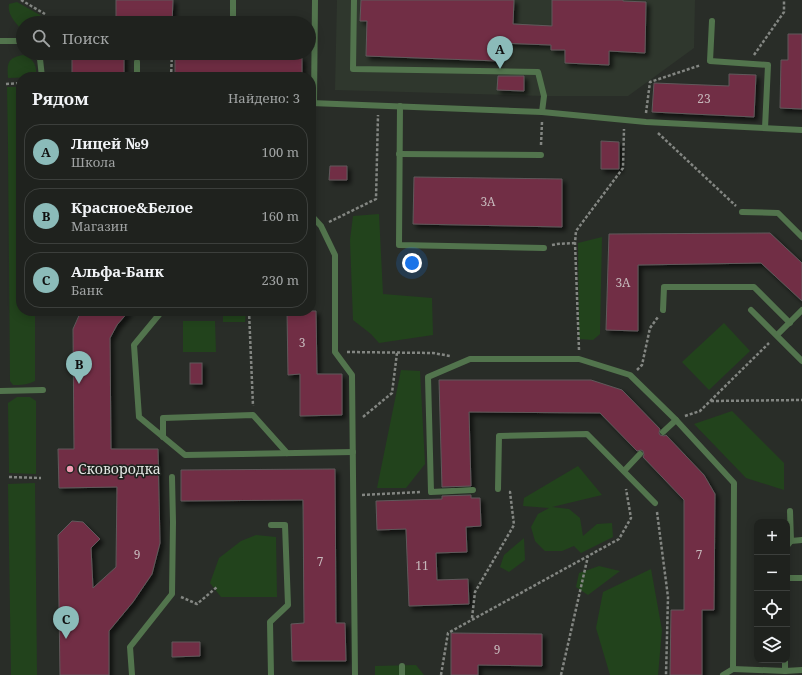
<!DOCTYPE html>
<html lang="ru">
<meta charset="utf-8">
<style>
body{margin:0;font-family:"Noto Serif",serif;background:#2c2f2b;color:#f1f3f6}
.controls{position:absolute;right:12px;bottom:12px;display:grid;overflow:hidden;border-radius:8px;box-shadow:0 2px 10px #0003}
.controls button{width:36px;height:36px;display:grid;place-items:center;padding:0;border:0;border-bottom:1px solid #3c3f3c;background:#1f221e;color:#f1f3f6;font:20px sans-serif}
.you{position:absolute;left:412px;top:263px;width:14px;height:14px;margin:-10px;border:3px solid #fff;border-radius:50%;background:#1a73e8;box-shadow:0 0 0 6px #1a73e833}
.badge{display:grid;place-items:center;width:26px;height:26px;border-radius:50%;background:#8bbbb9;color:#111;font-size:13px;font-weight:700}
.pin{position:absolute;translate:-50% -33px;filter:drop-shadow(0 1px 2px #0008)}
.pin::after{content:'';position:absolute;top:21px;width:14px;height:12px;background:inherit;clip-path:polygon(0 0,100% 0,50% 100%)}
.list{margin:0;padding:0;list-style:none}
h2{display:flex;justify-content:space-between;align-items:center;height:52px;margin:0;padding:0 16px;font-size:17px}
h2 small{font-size:13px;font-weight:400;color:#a1a4a4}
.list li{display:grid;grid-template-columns:26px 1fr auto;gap:12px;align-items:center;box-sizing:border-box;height:56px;margin:0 8px 8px;padding:0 8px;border:1px solid #3c3f3c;border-radius:16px}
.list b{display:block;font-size:15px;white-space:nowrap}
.list p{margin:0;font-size:13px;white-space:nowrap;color:#a1a4a4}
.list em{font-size:13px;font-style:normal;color:#a1a4a4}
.icon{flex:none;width:22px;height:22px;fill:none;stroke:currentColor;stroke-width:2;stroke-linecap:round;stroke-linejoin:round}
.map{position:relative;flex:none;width:802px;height:675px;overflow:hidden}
.search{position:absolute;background:#1f221e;box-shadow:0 2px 10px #0003;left:16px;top:16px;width:300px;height:44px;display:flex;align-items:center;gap:10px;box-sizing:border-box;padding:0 14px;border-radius:22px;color:#a1a4a4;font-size:15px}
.panel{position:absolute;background:#1f221e;box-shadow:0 2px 10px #0003;left:16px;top:72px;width:300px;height:244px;border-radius:16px}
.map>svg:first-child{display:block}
.built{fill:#2f372d}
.green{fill:#22431c}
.building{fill:#712d44;stroke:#60595b;filter:url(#shadow)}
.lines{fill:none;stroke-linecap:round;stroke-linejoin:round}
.path{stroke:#838682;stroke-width:2.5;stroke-dasharray:3 2;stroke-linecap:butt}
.service{stroke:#52744d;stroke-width:6}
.poi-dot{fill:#f19ab3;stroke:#1f231f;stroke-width:1.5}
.labels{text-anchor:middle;stroke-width:3.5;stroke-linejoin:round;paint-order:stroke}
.number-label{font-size:12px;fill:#c6b8bb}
.poi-label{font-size:14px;fill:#e3e6e3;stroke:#1f231f;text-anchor:start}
</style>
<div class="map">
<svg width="802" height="675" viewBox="0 0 802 675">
<defs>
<filter id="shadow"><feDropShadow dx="3.5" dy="3.5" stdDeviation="2" flood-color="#0009"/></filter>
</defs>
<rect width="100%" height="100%" fill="#292d28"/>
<polygon class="built" points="337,0 695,0 694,48 628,96 544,96 335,90"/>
<g class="green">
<path d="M17,2L40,15L46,22L44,23H23V27L20,28C14,21 7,13 9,4Z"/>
<path d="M23,55C34,58 37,66 36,77L8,78C7,63 7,58 23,55Z"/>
<path d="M7,87H21V311H35V381C27,385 21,385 13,385L10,381L8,144Z"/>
<polygon points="379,214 383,294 432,298 433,335 379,343 371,334 353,320 350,240 353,216"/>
<polygon points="602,237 600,334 593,340 579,339 578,243"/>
<polygon points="223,311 246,311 245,322 223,322"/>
<polygon points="183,321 215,321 216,352 183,352"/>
<polygon points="724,323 750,351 709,390 682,362"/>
<polygon points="401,370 420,371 425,464 406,488 377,488"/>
<polygon points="17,397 30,397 36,401 36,474 9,473 8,403"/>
<polygon points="732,411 784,463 784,490 746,478 694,424"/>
<polygon points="578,466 602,495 552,507 569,509 580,518 583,536 597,524 612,523 613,537 581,553 574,546 562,551 545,551 535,541 531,527 538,514 549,508 523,506 524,498"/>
<polygon points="35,483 37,675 11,675 8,484"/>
<polygon points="256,535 276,537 277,597 221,597 210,583 219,558 241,541"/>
<polygon points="524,538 525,560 509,572 500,567 504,555"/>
<polygon points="599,566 620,571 588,595 576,587 579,573"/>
<polygon points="651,569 662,630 658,675 610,675 596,628 603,592"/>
<polygon points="416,665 424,675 375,675 375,666"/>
</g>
<g class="building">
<polygon points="116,0 173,0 172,23 116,23"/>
<polygon points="361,0 514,0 513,24 552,26 552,0 623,0 623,1 646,2 645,53 609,51 609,65 565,63 565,50 551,50 551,45 499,43 498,61 366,56 367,21 360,21"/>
<polygon points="788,34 802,34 802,109 780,108 781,60 788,60"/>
<rect x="72" y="53" width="52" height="24"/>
<polygon points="175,53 240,53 240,57 302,57 302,77 240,77 240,74 175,74"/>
<polygon points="729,74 756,75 754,117 652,112 654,83 729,86"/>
<polygon points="498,76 524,76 524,91 497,90"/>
<polygon points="601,141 619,142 619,169 601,169"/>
<polygon points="330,166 347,166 347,180 329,180"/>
<polygon points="414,177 562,179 562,227 413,224"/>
<polygon points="770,233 802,263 802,301 761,263 638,265 638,331 606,330 609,234"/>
<polygon points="81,311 129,311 117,325 110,338 111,449 158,449 160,543 152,574 133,602 109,631 109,675 60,675 58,535 72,521 83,522 100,539 91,548 93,588 116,567 117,487 59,488 58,449 74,449 73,329"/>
<polygon points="287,311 316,311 317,374 342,374 342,415 300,416 300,374 288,375"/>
<rect x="190" y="363" width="12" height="21"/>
<polygon points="439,380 591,380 622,390 660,429 659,433 660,435 664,436 666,435 704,475 715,494 714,610 702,610 702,675 670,675 671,610 684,610 684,500 643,457 644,455 643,451 641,450 637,451 600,413 469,412 471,486 442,487"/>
<polygon points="335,469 336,623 345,623 346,661 292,661 291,624 304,623 303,500 181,501 181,470"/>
<polygon points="471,495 471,498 480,498 481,526 466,527 467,552 436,553 437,580 468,579 469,604 409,606 406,529 377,530 376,501 442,499 442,496"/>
<polygon points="451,633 542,634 542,666 478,665 478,675 451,675"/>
<polygon points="172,642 200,642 200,656 172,657"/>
</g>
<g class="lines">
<g class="path">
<polyline points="21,0 45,14"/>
<polyline points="754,55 784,12 784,0"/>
<polyline points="171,77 172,53"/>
<polyline points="6,84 21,83"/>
<polyline points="646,113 650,82 701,65"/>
<polyline points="658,133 736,206"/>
<polyline points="541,145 542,122"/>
<polyline points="329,222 376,199 378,115"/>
<polyline points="552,245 557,244 575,243"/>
<polyline points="249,311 253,406"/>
<polyline points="579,350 575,243 576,231 623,168 624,129"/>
<polyline points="347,352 433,353 450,356"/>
<polyline points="637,370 642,365 650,328 658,317"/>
<polyline points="711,401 802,400"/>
<polyline points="685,416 700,411 769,343"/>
<polyline points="363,417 392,393 397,353"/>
<polyline points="9,477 41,478"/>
<polyline points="362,495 421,492"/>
<polyline points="657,512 668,597 666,675"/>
<polyline points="181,597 197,604 217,587"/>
<polyline points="472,618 475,592 514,525 510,492 507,492"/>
<polyline points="441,675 448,633 619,539 631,518 626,489"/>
<polyline points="561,675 588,556"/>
</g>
<g class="service">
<polyline points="233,0 233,23"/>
<polyline points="354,0 353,69 538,72 544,96 542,112"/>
<polyline points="712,21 710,61 768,65 765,128"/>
<polyline points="50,23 54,20 57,23"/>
<polyline points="0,41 23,41"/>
<polyline points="35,53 40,59 42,77"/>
<polyline points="137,62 137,77"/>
<polyline points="311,103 542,112 646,122 802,130"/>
<polyline points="314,103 315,0"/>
<polyline points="400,106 399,245 544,248"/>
<polyline points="399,154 541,155"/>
<polyline points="742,212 778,213 802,237"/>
<polyline points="311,215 321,226 335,255 335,352 352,375 355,675"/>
<polyline points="663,310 664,287 754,287 790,323"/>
<polyline points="751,310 802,361"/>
<polyline points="162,311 134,345 139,417 185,455 353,452"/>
<polyline points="777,335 802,310"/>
<polyline points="0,391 43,390"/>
<polyline points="663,432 676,420"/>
<polyline points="163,437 163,418 253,415 287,453"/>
<polyline points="624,471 640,454"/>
<polyline points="498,489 499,436 587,434 655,503"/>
<polyline points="473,490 431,492 428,377 470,359 579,359 630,375 676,420 734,483 733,669 723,675"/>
<polyline points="271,525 285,525 288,605 270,622 271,675"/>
<polyline points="791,541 802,540"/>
<polyline points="787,546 791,541 790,511"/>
<polyline points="787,578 802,578"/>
<polyline points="402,666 402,675"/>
<polyline points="733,669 785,671 802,670"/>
<polyline points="785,671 785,660"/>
<polyline points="132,675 130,647 172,594 173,522 172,477"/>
</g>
</g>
<circle class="poi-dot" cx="70" cy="469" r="4"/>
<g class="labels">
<g class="number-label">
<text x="704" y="103">23</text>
<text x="488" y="206">3А</text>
<text x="623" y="287">3А</text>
<text x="302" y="347">3</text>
<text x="137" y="559">9</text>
<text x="699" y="559">7</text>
<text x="320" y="566">7</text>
<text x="422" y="570">11</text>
<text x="497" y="654">9</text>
</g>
<g class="poi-label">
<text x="78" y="474">Сковородка</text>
</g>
</g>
</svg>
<div class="controls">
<button>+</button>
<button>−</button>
<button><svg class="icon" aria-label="locate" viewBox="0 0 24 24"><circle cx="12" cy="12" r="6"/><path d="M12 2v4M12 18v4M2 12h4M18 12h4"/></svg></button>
<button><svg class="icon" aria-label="layers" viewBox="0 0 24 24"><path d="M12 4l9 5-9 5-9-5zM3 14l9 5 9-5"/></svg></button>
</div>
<div class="you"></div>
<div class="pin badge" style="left:500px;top:69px">A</div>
<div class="pin badge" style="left:79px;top:384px">B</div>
<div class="pin badge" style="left:66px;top:639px">C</div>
<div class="search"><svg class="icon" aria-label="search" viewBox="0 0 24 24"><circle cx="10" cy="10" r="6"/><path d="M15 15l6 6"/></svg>Поиск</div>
<section class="panel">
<h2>Рядом<small>Найдено: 3</small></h2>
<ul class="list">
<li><span class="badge">A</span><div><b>Лицей №9</b><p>Школа</p></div><em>100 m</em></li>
<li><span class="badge">B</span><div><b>Красное&amp;Белое</b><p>Магазин</p></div><em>160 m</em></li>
<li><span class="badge">C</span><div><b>Альфа-Банк</b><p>Банк</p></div><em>230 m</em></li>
</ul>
</section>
</div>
